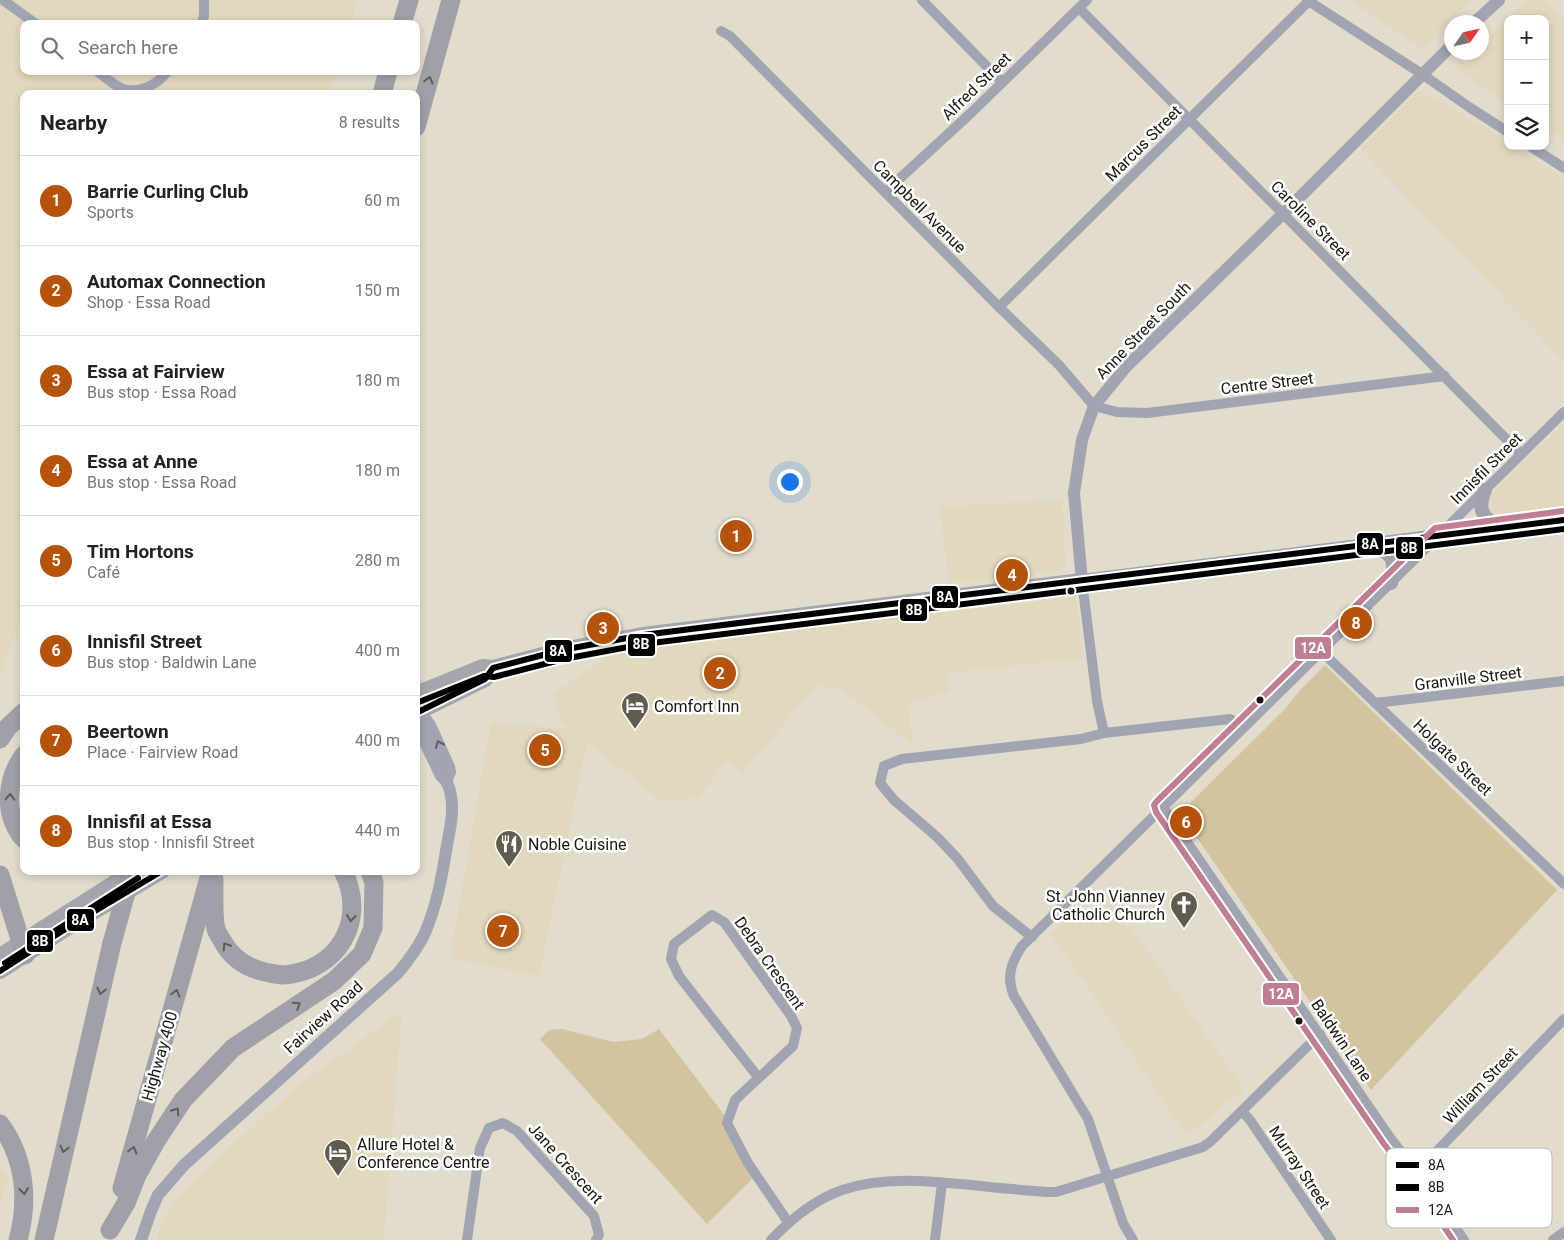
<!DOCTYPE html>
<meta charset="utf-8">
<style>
body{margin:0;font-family:Roboto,sans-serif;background:#f6f6f6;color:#222}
.controls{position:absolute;right:15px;top:15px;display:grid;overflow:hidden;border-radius:10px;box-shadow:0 2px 8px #0003}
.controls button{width:45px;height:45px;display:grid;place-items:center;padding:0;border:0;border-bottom:1px solid #e0e0e0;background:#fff;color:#222;font:25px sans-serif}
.compass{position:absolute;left:1444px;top:15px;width:45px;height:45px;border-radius:50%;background:#fff;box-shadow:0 2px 8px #0003;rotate:56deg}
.you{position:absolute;left:789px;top:481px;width:18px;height:18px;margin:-12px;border:4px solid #fff;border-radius:50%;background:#1a73e8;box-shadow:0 0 0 8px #1a73e833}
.badge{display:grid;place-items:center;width:32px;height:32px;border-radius:50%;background:#b45309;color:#fff;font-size:16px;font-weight:700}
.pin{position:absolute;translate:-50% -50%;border:2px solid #fff;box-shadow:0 1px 5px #0006}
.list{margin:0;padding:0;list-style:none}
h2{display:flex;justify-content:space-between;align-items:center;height:65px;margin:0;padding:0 20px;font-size:21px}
h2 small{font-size:16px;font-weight:400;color:#767676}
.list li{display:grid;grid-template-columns:32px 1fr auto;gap:15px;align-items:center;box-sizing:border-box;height:90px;padding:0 20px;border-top:1px solid #e0e0e0}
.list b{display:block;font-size:19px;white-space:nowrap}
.list p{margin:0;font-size:16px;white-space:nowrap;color:#767676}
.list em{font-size:16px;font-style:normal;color:#767676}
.icon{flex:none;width:28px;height:28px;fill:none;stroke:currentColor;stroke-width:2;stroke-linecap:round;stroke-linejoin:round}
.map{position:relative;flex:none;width:1564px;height:1240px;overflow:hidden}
.search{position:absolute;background:#fff;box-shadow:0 2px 8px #0003;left:20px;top:20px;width:400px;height:55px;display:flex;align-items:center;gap:12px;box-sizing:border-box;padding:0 18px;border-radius:10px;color:#767676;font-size:19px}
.panel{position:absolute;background:#fff;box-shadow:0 2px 8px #0003;left:20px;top:90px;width:400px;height:785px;border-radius:10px}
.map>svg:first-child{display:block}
.built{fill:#e2d8bd}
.green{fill:#d2c49e}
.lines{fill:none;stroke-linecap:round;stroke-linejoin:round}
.minor{stroke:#a1a5b2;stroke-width:10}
.tertiary{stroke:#a1a5b2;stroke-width:12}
.secondary{stroke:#a1a2ad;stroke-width:14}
.primary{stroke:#a5a5ad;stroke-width:16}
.motorway{stroke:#a1a0a9;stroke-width:19}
.motorway-bridge{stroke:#a1a0a9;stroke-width:19}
.bus-1-casing{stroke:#fff;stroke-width:10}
.bus-2-casing{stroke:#fff;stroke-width:10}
.bus-3-casing{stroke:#fff;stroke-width:10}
.bus-1{stroke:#000;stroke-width:6}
.bus-2{stroke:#000;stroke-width:6}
.bus-3{stroke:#c07e92;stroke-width:6}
.oneway{stroke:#5e5b5a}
.oneway2{stroke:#5e5e5f}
.bus-dot{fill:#1a160c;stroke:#fff;stroke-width:2}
.labels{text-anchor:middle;stroke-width:5;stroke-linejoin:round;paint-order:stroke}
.street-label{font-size:16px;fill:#1a160c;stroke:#fff}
.poi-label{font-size:16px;fill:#1a160c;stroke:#fff;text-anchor:start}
.key{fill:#fff;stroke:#bab9b6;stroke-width:1}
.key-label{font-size:14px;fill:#1a160c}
.line-badge{stroke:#fff;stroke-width:2}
.badge-label{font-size:14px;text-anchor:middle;font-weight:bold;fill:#fff}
</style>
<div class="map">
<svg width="1564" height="1240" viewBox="0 0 1564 1240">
<rect width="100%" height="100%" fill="#e2dccc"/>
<g class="built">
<polygon points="0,0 357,0 350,24 24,24 24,71 336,71 329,94 24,94 24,629 16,634 0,677"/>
<polygon points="1350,0 1471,0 1423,49"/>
<polygon points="1526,0 1541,0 1564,18 1564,139 1545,127 1545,19 1508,19 1508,103 1456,69 1473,53 1482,52 1482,44"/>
<polygon points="1419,90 1482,125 1508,143 1508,146 1513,146 1564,179 1564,362 1360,148"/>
<polygon points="1564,423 1564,507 1498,515 1492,513 1491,494"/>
<polygon points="1062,500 1066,565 1059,571 949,583 940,507"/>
<polygon points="1076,597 1084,658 947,673 949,692 908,702 913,746 842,689 816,685 742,774 728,760 698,798 662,801 587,743 539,976 450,958 491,722 569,729 561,722 553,694 612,654 811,627"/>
<polygon points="1076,910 1131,927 1244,1090 1186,1136 1097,1000 1051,934"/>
<polygon points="402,1011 384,1240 157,1240 159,1231 177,1196 297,1086"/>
<polygon points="0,1167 8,1176 0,1204"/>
</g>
<g class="green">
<polygon points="1325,665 1557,890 1371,1090 1180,813 1284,710 1301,689"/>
<polygon points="562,1029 613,1042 642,1039 659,1029 728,1120 753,1178 707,1224 540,1039 549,1030"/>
</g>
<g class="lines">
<g class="minor">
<polyline points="3,0 36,24"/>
<polyline points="922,0 1002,82"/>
<polyline points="1307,0 1422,74 1469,107 1508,132"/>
<polyline points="1079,8 1521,454"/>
<polyline points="201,24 204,16 204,0"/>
<polyline points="721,31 730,36 999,307 1059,365 1094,406 1117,412 1147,413 1445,376"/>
<path d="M97,71C105,77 112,84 121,88C138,95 157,85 168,71"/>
<polyline points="1530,146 1564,168"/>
<polyline points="885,192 971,113 1087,0"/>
<polyline points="999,307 1309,1"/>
<polyline points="1082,581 1097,701 1104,733"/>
<polyline points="1321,651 1564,884"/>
<polyline points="1375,703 1564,681"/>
<polyline points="1163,807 1391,1139 1417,1172 1464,1240"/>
<polyline points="1032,937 993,906 957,858 937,837 894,800 880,783 884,766 902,759 1081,739 1104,733 1230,719 1244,727"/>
<polyline points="758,1077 679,976 671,959 674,944 712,915 724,922 791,1016 797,1028 793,1046 735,1100 727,1123 748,1163 788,1222"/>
<polyline points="1242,1111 1250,1120 1331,1240"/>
<polyline points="1417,1172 1564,1019"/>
<polyline points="467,1240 480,1148 489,1128 503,1123 517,1131 594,1216 599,1235 596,1240"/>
<path d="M771,1240C791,1219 814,1200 842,1190C884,1176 929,1181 971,1185C997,1188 1022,1190 1047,1192H1056L1203,1147L1210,1142L1320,1034"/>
<polyline points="935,1240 942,1183"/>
<path d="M1133,1240L1123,1223L1088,1119L1014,996C1006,977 1011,963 1022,946L1564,412"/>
<polyline points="1553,1240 1564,1232"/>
</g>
<g class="tertiary">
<polyline points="1475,22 1499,0"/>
<polyline points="1082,581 1074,493 1082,440 1094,406 1126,367 1291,206 1452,45"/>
<polyline points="418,709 430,725 449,767 450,772 446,781"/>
<path d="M141,1240L151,1211L158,1195L184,1165L398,973C408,961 417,949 424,935C437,906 442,876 447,845C450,829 454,812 451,796C450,787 447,781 441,776L420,732L418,723L419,711"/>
</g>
<g class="secondary">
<path d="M1485,490C1477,510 1482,518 1501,527"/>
<path d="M1370,544C1392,553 1397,559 1391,583"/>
<polyline points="1082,581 1564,520"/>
</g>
<g class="primary">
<polyline points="416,694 483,667 493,668 562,650 643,635 1082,581"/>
<polyline points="416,713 485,679 493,668"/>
<polyline points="0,956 133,871"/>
<polyline points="0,971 70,926 162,871"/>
</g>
<g class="motorway">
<polyline points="402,24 409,0"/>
<polyline points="382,94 388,71"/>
<polyline points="416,127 451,0"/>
<polyline points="0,739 8,727 24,712"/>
<path d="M24,755C6,779 3,815 24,839"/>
<polyline points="0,875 25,955"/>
<path d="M214,879C214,891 213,919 216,929C217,933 221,938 223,942C232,958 247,968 265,972C271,973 278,975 284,975C338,971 368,920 343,871"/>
<path d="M0,1124C25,1158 29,1200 18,1240"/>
<polyline points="122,1188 211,871"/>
<polyline points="110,1230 126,1203 137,1175 156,1141 183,1100 233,1048 334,981 362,954 373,928 374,883 370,871"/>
<polyline points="44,1240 112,943"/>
</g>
<polyline class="motorway-bridge" points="112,943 132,871"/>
<defs>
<g id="bus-1">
<polyline points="416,713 485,679 493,668 562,650 643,635 1564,520"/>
<polyline points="0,971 70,926 162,871"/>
</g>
<g id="bus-2">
<polyline points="419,702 484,676 494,677 564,659 644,644 1564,529"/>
<polyline points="5,963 138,878"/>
</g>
<polyline id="bus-3" points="1453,1240 1410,1177 1384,1144 1156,812 1154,805 1157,801 1435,528 1563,511"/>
</defs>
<use href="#bus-1" class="bus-1-casing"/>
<use href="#bus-2" class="bus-2-casing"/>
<use href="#bus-3" class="bus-3-casing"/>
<use href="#bus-1" class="bus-1"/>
<use href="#bus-2" class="bus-2"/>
<use href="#bus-3" class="bus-3"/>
</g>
<defs><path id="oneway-chevron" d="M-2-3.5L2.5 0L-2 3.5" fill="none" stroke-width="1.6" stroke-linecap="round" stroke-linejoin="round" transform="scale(1.25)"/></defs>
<g class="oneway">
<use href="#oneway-chevron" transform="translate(429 80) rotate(-75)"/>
<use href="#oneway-chevron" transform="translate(10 797) rotate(-89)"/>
<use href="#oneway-chevron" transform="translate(351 918) rotate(97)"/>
<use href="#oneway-chevron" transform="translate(226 946) rotate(-123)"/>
<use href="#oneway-chevron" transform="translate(101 991) rotate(103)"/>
<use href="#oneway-chevron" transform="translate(176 993) rotate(-74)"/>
<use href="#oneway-chevron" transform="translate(297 1005) rotate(-33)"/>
<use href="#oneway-chevron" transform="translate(176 1111) rotate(-57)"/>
<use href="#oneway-chevron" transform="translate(64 1149) rotate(103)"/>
<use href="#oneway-chevron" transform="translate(133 1150) rotate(-74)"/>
<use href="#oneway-chevron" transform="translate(24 1191) rotate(84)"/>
</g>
<use class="oneway2" href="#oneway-chevron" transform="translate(439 744) rotate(-114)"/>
<defs>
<symbol id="hotel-pin" viewBox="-11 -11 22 30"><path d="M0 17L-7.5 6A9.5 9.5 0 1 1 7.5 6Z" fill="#605b4f" stroke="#fff"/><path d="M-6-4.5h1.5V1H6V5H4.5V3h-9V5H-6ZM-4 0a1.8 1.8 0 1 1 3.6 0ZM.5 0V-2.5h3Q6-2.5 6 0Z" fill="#fff"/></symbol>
<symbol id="restaurant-pin" viewBox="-11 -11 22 30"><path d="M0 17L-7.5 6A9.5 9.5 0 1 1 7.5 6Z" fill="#605b4f" stroke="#fff"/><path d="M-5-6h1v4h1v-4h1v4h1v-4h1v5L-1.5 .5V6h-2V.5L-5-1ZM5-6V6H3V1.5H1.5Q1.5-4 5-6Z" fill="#fff"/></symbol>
<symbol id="church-pin" viewBox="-11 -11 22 30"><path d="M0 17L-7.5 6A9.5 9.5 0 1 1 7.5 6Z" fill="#605b4f" stroke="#fff"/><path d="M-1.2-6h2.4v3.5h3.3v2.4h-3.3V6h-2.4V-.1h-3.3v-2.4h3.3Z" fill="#fff"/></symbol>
</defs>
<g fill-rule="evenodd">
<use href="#hotel-pin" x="619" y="690" width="32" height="43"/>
<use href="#restaurant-pin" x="493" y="828" width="32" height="43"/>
<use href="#church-pin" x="1168" y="889" width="32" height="43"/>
<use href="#hotel-pin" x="322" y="1137" width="32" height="43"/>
</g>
<g class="bus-dot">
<circle cx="1071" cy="591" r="4.5"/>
<circle cx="1260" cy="700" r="4.5"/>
<circle cx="1299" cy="1021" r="4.5"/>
</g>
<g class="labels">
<g class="street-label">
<text transform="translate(976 86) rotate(-44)" y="6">Alfred Street</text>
<text transform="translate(1143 143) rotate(-45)" y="6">Marcus Street</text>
<text transform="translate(920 206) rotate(45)" y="6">Campbell Avenue</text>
<text transform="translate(1311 220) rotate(45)" y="6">Caroline Street</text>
<text transform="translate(1143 330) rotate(-46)" y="6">Anne Street South</text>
<text transform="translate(1267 383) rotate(-7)" y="6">Centre Street</text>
<text transform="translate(1486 468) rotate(-45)" y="6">Innisfil Street</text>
<text transform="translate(1468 678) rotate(-7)" y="6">Granville Street</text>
<text transform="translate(1453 757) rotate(44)" y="6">Holgate Street</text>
<text transform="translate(770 963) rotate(55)" y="6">Debra Crescent</text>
<text transform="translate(323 1017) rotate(-42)" y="6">Fairview Road</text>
<text transform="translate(1342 1040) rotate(56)" y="6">Baldwin Lane</text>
<text transform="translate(159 1056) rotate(-74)" y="6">Highway 400</text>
<text transform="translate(1480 1085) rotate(-46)" y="6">William Street</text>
<text transform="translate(566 1163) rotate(48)" y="6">Jane Crescent</text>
<text transform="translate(1300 1167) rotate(56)" y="6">Murray Street</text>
</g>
<g class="poi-label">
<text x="654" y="712">Comfort Inn</text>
<text x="528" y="850">Noble Cuisine</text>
<text x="1165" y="902" text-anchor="end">St. John Vianney<tspan x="1165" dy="18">Catholic Church</tspan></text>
<text x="357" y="1150">Allure Hotel &amp;<tspan x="357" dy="18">Conference Centre</tspan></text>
</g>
</g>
<rect x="1386" y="1148" width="166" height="80" rx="8" class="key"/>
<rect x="1396" y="1162" width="23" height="6" fill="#000"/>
<rect x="1396" y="1184" width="23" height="7" fill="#000"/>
<rect x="1396" y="1207" width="23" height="6" fill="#c07e92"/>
<g class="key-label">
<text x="1428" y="1170">8A</text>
<text x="1428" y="1192">8B</text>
<text x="1428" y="1215">12A</text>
</g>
<g class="line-badge">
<rect x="1356" y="532" width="28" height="24" rx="5" fill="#000"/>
<rect x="1395" y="536" width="29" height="24" rx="5" fill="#000"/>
<rect x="931" y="585" width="28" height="24" rx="5" fill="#000"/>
<rect x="899" y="598" width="29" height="24" rx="5" fill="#000"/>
<rect x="627" y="633" width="29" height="24" rx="5" fill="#000"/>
<rect x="1294" y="636" width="38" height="24" rx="5" fill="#c07e92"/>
<rect x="544" y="639" width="29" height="24" rx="5" fill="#000"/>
<rect x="66" y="908" width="29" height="24" rx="5" fill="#000"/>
<rect x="26" y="929" width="28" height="24" rx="5" fill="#000"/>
<rect x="1262" y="982" width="38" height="24" rx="5" fill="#c07e92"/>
</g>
<g class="badge-label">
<text x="1370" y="549">8A</text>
<text x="1409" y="553">8B</text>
<text x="945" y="602">8A</text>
<text x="914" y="615">8B</text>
<text x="641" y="649">8B</text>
<text x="1313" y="653">12A</text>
<text x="558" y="656">8A</text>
<text x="80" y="925">8A</text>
<text x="40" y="946">8B</text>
<text x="1281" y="999">12A</text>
</g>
</svg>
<div class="controls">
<button>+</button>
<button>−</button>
<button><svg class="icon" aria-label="layers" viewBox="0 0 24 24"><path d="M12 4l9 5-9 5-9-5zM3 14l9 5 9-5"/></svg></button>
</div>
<svg class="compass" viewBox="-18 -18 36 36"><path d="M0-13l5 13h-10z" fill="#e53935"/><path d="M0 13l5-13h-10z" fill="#767676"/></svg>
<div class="you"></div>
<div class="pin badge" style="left:736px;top:536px">1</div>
<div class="pin badge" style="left:720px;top:673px">2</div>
<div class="pin badge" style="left:603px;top:628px">3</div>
<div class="pin badge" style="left:1012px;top:575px">4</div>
<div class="pin badge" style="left:545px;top:750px">5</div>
<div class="pin badge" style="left:1186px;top:822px">6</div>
<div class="pin badge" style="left:503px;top:931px">7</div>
<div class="pin badge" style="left:1356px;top:623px">8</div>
<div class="search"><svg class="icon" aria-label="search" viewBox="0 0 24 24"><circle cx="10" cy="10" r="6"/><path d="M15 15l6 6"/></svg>Search here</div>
<section class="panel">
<h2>Nearby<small>8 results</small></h2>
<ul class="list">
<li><span class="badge">1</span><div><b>Barrie Curling Club</b><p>Sports</p></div><em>60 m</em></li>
<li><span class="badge">2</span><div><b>Automax Connection</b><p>Shop · Essa Road</p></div><em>150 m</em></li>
<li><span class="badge">3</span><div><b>Essa at Fairview</b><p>Bus stop · Essa Road</p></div><em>180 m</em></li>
<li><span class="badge">4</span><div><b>Essa at Anne</b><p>Bus stop · Essa Road</p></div><em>180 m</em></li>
<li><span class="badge">5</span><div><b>Tim Hortons</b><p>Café</p></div><em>280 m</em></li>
<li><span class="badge">6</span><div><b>Innisfil Street</b><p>Bus stop · Baldwin Lane</p></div><em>400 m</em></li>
<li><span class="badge">7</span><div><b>Beertown</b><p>Place · Fairview Road</p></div><em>400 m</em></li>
<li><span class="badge">8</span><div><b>Innisfil at Essa</b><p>Bus stop · Innisfil Street</p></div><em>440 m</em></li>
</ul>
</section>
</div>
